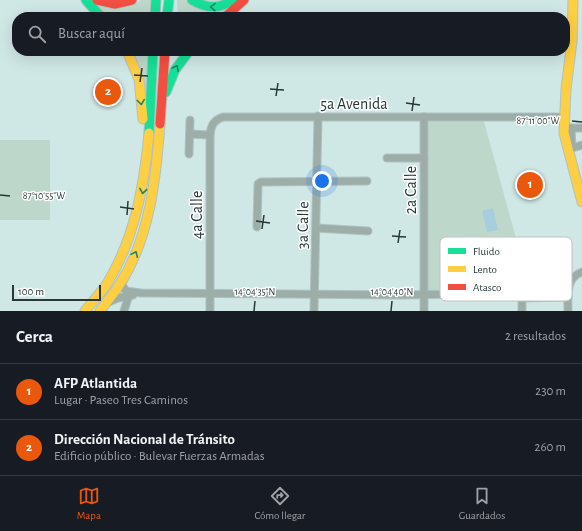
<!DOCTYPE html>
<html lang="es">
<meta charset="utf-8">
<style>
body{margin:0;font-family:"Alegreya Sans",sans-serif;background:#20242c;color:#f1f3f6}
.scale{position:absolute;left:12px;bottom:10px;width:89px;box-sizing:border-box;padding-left:4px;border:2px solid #273837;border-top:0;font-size:11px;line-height:14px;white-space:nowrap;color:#273837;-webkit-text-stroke:3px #fff;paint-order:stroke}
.you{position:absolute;left:322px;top:181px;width:14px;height:14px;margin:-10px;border:3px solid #fff;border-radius:50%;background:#1a73e8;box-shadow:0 0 0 6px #1a73e833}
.badge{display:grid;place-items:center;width:26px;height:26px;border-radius:50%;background:#ea580c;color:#fff;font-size:13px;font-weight:700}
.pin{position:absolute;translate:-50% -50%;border:2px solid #fff;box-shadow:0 1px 4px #0006}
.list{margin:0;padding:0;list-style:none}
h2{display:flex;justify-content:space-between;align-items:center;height:52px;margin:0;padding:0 16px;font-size:17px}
h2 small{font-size:13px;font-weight:400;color:#9ea1a6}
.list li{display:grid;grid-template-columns:26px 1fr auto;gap:12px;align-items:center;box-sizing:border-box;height:56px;padding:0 16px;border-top:1px solid #363941}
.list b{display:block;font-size:15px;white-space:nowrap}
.list p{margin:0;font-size:13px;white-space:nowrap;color:#9ea1a6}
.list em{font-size:13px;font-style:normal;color:#9ea1a6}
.icon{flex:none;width:22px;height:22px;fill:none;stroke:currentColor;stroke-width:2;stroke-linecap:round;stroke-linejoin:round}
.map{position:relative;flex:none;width:582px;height:311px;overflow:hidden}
.search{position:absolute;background:#171b24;box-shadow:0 4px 16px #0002;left:12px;right:12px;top:12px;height:44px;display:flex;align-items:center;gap:10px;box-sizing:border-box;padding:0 14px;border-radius:16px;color:#9ea1a6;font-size:15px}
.sheet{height:164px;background:#171b24}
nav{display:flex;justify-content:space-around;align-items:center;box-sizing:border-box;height:56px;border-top:1px solid #363941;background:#171b24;font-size:11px;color:#9ea1a6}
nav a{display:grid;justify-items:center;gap:2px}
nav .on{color:#ea580c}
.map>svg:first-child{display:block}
.green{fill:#bed7cb}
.water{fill:#a7cedd}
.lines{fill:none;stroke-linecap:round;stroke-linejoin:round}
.street-casing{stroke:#afc2c1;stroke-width:9}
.fast-casing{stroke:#afc2c1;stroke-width:11}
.slow-casing{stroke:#afc2c1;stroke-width:11}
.jam-casing{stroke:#afc2c1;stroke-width:11}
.street{stroke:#9daea9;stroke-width:7}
.fast{stroke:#16e098;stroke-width:9}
.slow{stroke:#ffcf43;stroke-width:9}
.jam{stroke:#f24e42;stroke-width:9}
.oneway{stroke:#1f8463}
.ticks{fill:none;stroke:#273837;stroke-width:1.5}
.labels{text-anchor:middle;stroke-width:3;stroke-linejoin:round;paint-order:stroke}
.street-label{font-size:16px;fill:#273837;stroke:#fff}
.key{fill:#fff;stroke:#bec3c3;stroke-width:1}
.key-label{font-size:11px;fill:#273837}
.ticks-label{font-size:10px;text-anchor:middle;fill:#273837;stroke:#fff;stroke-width:3;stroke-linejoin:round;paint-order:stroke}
</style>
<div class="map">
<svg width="582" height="311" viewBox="0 0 582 311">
<rect width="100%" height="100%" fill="#cfe7e5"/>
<g class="green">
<polygon points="95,0 137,3 140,0 152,0 151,17 104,17"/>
<polygon points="177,0 234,0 221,17 178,17"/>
<polygon points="130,51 148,51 145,103"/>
<polygon points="426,117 483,118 523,264 521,297 426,294"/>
<rect x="0" y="140" width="50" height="80"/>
</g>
<polygon class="water" points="493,208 498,230 487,232 482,211"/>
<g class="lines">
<defs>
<g id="street">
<polyline points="566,128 582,128"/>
<polyline points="571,128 572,148"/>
<polyline points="190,134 210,135"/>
<polyline points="569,149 582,145"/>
<polyline points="189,154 190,120"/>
<polyline points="387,158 424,158"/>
<polyline points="257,227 258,184 261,182 367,181"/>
<polyline points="316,228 368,231"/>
<polyline points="123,281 122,285 126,291 141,293 404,295 517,293 522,298"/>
<polyline points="522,298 568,297"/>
<polyline points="109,302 118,298 133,295"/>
<polyline points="124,311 129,295"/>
<path d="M210,311V135C211,125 214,120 223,117H564"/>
<polyline points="314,311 318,116"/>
<polyline points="424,311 424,117"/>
<polyline points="522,311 522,298"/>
<path d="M568,311C568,296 565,278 582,272"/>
</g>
<g id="fast">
<polyline points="86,0 101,17"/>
<path d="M192,0C207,9 219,9 234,0"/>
<polyline points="155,17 156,0"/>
<polyline points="167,17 169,0"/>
<polyline points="166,92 175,70 189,51"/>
<polyline points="149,133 153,51"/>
</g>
<g id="slow">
<polyline points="573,0 572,41 566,89 564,133 582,202"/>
<polyline points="127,51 139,79 143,119"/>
<path d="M85,311C92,302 102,292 108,282C135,237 144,186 149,133"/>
<path d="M100,311C107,302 114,293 120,284C150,237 156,178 160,124"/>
</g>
<g id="jam">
<polyline points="97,0 115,4 132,0"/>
<polyline points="225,17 244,0"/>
<polyline points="160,124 165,51"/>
</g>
</defs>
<use href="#street" class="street-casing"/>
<use href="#fast" class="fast-casing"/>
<use href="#slow" class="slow-casing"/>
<use href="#jam" class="jam-casing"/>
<use href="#street" class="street"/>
<use href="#fast" class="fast"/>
<use href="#slow" class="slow"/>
<use href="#jam" class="jam"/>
</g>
<defs><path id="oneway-chevron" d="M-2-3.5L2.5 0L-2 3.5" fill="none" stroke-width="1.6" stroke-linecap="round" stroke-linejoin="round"/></defs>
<g class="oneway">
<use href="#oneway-chevron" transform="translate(213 7) rotate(-178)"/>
<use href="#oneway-chevron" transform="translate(176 68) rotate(-61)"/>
<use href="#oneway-chevron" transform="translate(141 102) rotate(83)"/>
<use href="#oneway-chevron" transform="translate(143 191) rotate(100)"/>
<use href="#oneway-chevron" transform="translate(135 254) rotate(-66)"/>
</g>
<path class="ticks" d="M134,75L148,76M140,82L142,68M270,89L284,90M276,96L278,83M406,103L420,105M412,111L414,97M572,121L582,122M0,195L10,196M120,207L134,209M127,215L128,201M256,221L270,223M262,229L264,215M392,236L406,237M398,243L400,230M254,311L255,301M391,311L392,301"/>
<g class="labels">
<g class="street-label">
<text x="354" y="109">5a Avenida</text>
<text transform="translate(410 190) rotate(-90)" y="6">2a Calle</text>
<text transform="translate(196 215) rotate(-90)" y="6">4a Calle</text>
<text transform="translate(302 225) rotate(-89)" y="6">3a Calle</text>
</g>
</g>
<rect x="440" y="237" width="132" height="64" rx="6" class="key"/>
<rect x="448" y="248" width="18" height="6" fill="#16e098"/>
<rect x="448" y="266" width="18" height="6" fill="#ffcf43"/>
<rect x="448" y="284" width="18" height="6" fill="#f24e42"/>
<g class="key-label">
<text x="473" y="255">Fluido</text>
<text x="473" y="273">Lento</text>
<text x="473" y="291">Atasco</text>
</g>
<g class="ticks-label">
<text x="538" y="124">87°11'00"W</text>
<text x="44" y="199">87°10'55"W</text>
<text x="255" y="295">14°04'35"N</text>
<text x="392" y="295">14°04'40"N</text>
</g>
</svg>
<div class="scale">100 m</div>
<div class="you"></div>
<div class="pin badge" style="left:530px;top:185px">1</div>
<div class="pin badge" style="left:108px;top:92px">2</div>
<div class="search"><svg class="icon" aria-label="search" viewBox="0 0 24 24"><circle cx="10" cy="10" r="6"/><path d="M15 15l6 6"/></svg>Buscar aquí</div>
</div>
<section class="sheet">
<h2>Cerca<small>2 resultados</small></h2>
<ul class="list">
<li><span class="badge">1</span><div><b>AFP Atlantida</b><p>Lugar · Paseo Tres Caminos</p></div><em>230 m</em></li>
<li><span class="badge">2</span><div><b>Dirección Nacional de Tránsito</b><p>Edificio público · Bulevar Fuerzas Armadas</p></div><em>260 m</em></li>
</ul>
</section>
<nav>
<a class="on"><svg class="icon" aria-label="map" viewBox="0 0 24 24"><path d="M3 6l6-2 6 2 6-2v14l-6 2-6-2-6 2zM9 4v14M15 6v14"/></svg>Mapa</a>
<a><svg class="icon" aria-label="directions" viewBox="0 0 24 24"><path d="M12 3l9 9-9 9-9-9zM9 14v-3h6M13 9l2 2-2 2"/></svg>Cómo llegar</a>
<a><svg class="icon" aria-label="saved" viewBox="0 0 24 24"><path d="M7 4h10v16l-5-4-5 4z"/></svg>Guardados</a>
</nav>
